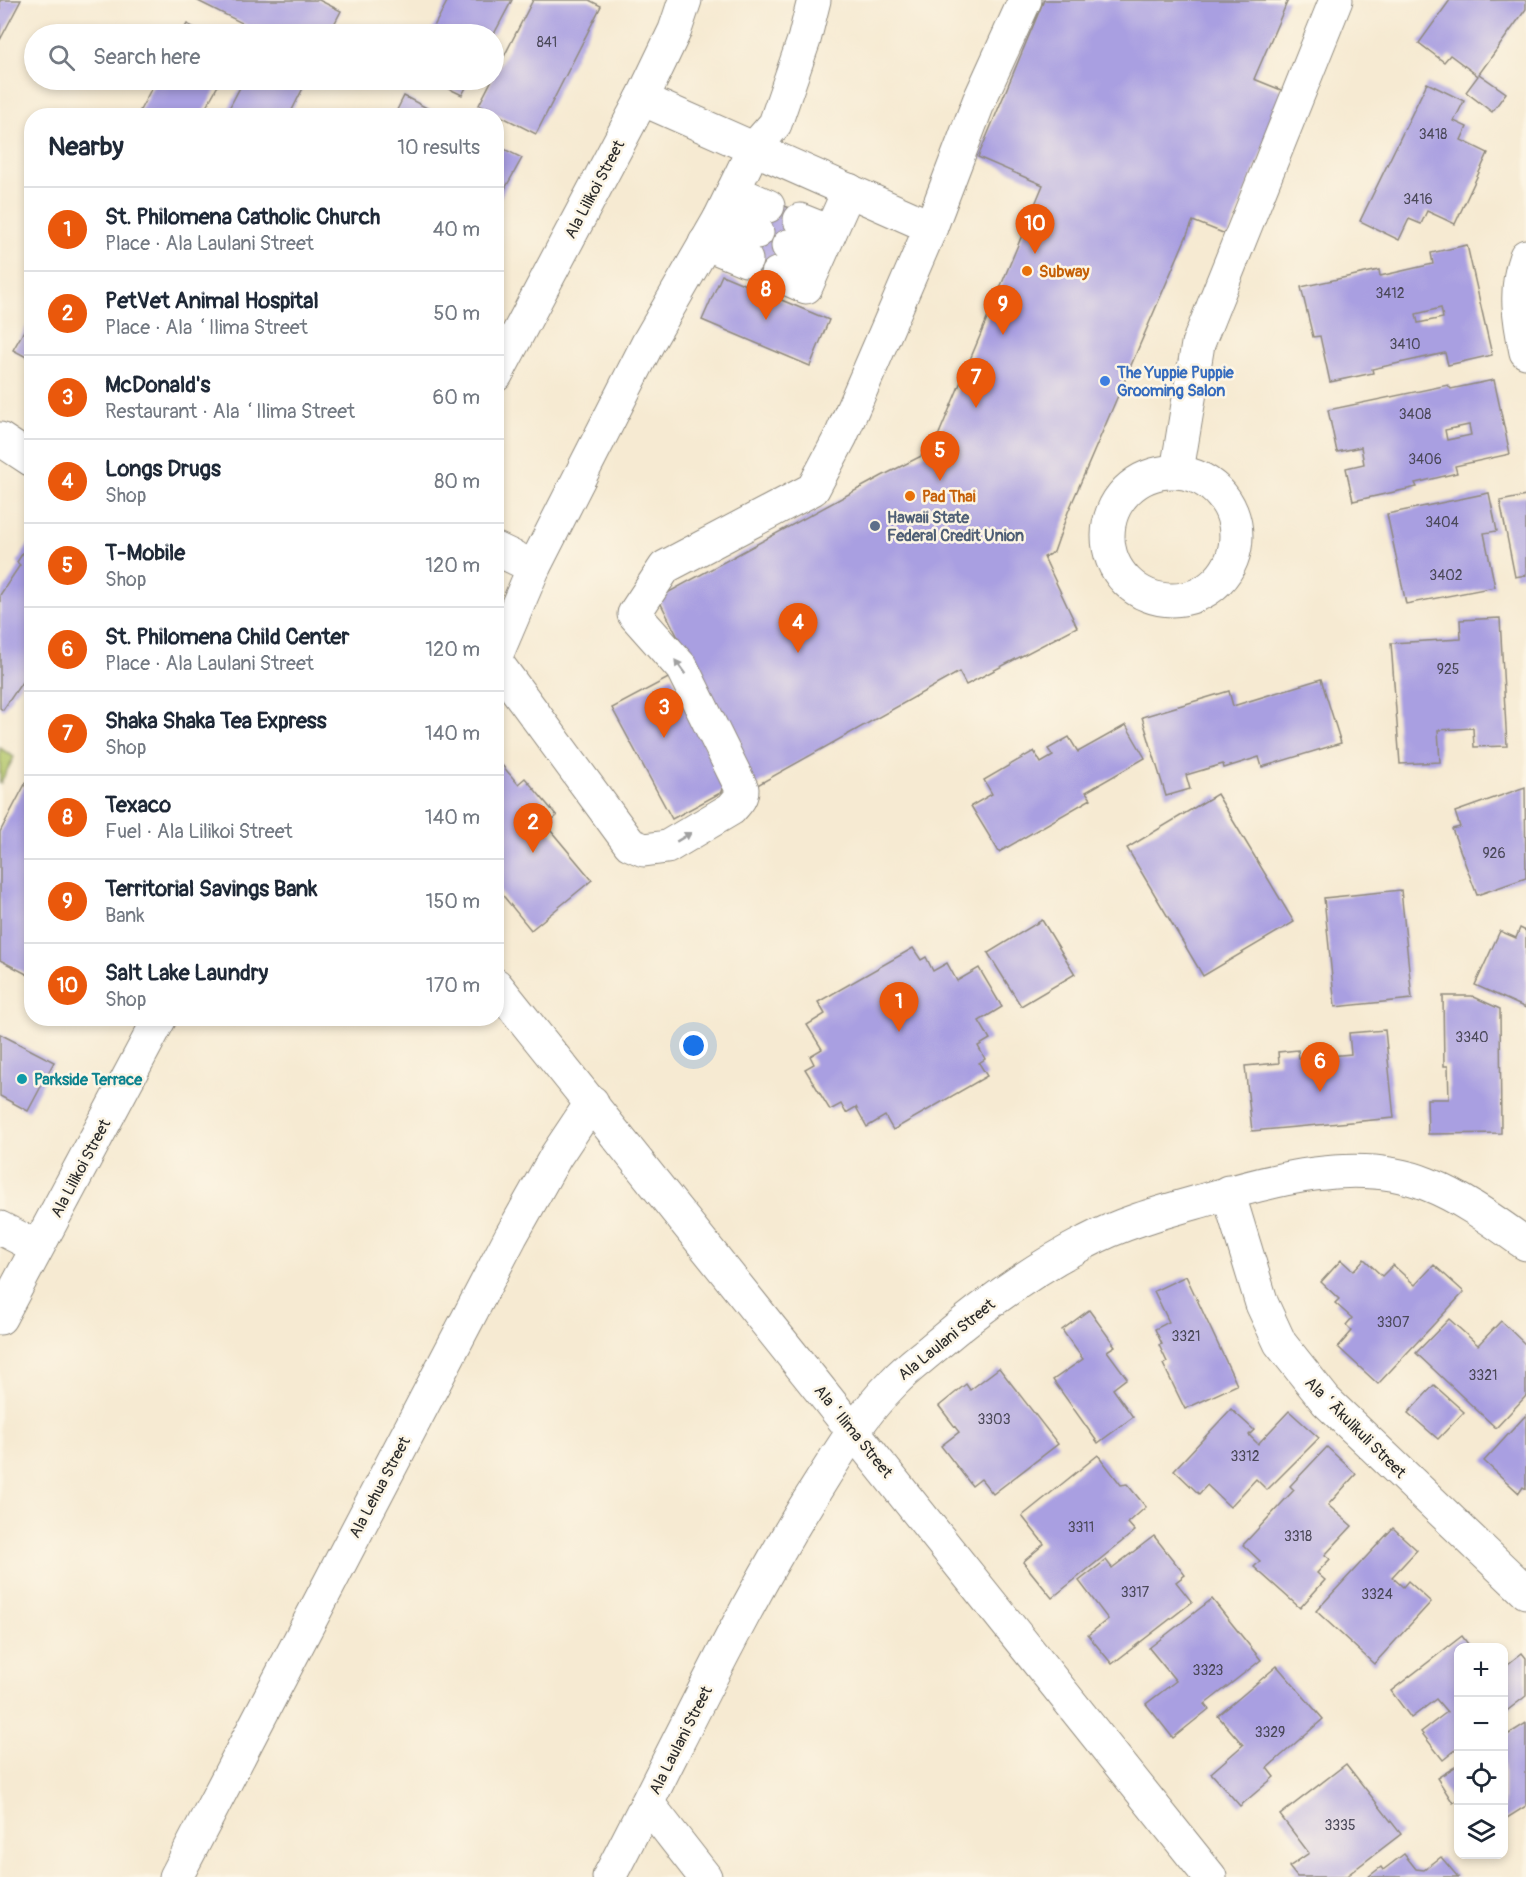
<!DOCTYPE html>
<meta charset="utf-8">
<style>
body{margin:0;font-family:Pangolin,sans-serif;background:#f6f6f7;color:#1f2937}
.controls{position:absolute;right:18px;bottom:18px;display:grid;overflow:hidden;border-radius:12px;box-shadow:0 3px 9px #0003}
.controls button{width:54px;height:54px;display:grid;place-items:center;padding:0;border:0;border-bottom:2px solid #e0e1e3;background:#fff;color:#1f2937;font:30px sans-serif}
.you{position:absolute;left:694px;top:1046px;width:21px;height:21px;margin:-15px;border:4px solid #fff;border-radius:50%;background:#1a73e8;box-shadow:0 0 0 9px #1a73e833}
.badge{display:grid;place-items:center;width:39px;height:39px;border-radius:50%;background:#ea580c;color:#fff;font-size:20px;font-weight:700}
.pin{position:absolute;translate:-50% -50px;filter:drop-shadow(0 2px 3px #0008)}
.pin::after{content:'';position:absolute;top:32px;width:21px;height:18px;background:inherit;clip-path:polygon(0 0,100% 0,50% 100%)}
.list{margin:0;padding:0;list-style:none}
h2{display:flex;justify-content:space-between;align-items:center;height:78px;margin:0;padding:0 24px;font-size:26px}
h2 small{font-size:20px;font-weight:400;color:#747a83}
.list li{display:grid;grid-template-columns:39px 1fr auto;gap:18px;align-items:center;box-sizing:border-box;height:84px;padding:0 24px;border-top:2px solid #e0e1e3}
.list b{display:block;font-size:22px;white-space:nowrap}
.list p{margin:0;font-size:20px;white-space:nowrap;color:#747a83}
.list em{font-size:20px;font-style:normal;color:#747a83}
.icon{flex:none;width:33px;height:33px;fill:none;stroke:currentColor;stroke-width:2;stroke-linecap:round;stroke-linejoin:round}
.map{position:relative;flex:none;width:1526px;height:1877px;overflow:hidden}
.search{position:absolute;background:#fff;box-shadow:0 3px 9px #0003;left:24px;top:24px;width:480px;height:66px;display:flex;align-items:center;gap:15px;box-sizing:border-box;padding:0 21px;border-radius:33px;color:#747a83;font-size:22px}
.panel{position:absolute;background:#fff;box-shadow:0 3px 9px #0003;left:24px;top:108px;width:480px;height:918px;border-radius:24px}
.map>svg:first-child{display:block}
.green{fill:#b2c669;stroke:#6e784a;stroke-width:1.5}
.building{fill:#a99fe1;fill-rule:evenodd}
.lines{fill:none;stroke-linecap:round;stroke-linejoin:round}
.minor-casing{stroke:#908a7e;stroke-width:35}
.minor{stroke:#fff;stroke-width:33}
.oneway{fill:#a0a0a0}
.food-dot{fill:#e8710a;stroke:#fcf5e5;stroke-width:2}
.shop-dot{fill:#3f7fe0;stroke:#fcf5e5;stroke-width:2}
.service-dot{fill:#5c6f8a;stroke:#fcf5e5;stroke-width:2}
.culture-dot{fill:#0f9aa8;stroke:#fcf5e5;stroke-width:2}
.labels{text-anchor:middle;stroke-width:5;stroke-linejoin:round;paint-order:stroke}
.number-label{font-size:14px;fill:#4a4858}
.street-label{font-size:16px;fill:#2b2b2b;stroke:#fcf5e5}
.food-label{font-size:16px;font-weight:bold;fill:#c56008;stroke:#fcf5e5;text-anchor:start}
.shop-label{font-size:16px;font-weight:bold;fill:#366cbe;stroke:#fcf5e5;text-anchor:start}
.service-label{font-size:16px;font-weight:bold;fill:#4e5e75;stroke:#fcf5e5;text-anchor:start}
.culture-label{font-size:16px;font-weight:bold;fill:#0d838f;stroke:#fcf5e5;text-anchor:start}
</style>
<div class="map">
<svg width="1526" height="1877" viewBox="0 0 1526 1877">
<rect width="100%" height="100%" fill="#fcf5e5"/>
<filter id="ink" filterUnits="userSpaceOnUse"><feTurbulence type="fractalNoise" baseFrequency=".0167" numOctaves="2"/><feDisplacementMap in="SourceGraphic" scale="12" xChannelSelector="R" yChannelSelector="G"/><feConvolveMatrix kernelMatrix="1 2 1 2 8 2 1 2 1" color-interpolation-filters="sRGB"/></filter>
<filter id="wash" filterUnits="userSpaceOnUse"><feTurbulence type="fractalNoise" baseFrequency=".008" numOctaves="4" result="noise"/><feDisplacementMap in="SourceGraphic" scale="24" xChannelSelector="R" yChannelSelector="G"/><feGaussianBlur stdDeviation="1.35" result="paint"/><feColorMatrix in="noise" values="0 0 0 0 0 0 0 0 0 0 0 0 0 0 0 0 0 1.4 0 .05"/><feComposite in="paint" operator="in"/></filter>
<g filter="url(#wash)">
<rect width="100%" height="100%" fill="#f6ead2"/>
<polygon class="green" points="0,748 14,757 0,784"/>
<g id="blocks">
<g class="building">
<polygon points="0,0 21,0 0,40"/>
<polygon points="196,0 319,0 341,11 329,34 264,34"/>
<polygon points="448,0 512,0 494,34 430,34"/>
<polygon points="533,0 589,0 601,6 536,134 479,105"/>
<polygon points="1044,0 1288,0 1254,79 1286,92 1228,235 1193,221 1068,512 1054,552 1044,557 1077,627 966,685 959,672 754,787 658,598 882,476 929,452 931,453 1043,185 978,157"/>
<polygon points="1450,0 1526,0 1526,9 1479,74 1506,93 1492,112 1466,92 1478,76 1450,55 1444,62 1419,43"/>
<polygon points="187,24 206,34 181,34"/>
<polygon points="156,80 221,80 201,116 137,116"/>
<polygon points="244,80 291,80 304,86 289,116 225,116"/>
<polygon points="431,80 470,80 462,95"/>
<polygon points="1427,83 1464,101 1454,121 1467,127 1461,140 1488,153 1455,224 1427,211 1421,224 1409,219 1399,240 1360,221"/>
<polygon points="404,96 442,116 394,116"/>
<polygon points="496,145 522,158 496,205"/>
<polygon points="770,200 802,213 774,279 743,266"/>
<path d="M1467,245L1492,355L1448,365L1445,353L1372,369L1373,373L1330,382L1320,336L1313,337L1301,287L1379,270L1380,276L1433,264L1431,253ZM1441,308L1443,318L1418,323L1416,314Z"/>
<polygon points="722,275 829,320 810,366 702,320"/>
<polygon points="32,317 32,360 13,350"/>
<path d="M1494,380L1510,454L1455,466L1457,473L1415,483L1417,487L1353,501L1346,468L1364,464L1361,447L1337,452L1328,410L1448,385L1451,389ZM1469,425L1471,435L1447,440L1445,430Z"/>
<polygon points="1489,493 1497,531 1484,533 1495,587 1406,604 1387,514"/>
<polygon points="1526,496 1526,575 1515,577 1500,501"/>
<polygon points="30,542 32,544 32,680 29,683 24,679 3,710 0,708 0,595 20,565 17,562"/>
<polygon points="1500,618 1507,746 1474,747 1473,728 1438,730 1440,762 1400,764 1391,643 1461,639 1460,620"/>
<polygon points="672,676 724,783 722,792 672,819 612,708"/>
<polygon points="1321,679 1341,743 1262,767 1259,757 1224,768 1223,764 1186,775 1190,789 1166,796 1142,717 1229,691 1233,706"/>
<polygon points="1126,725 1145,758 1086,792 1091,799 999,852 971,806 992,794 984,780 1034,751 1041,763 1053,756 1048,749 1069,737 1078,752"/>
<polygon points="496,758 518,784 525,778 557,816 546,825 592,880 531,930 496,887"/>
<polygon points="32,771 32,977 0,960 0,832"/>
<polygon points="1525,787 1526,878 1477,895 1452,829 1460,827 1455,812"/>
<polygon points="1217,794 1294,922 1203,976 1127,848"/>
<polygon points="1401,890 1412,999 1335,1007 1324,898"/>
<polygon points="1042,920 1075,974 1021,1006 988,953"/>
<polygon points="1520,928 1526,931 1526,1008 1475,985 1500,931 1516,938"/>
<polygon points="913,948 921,960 926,957 933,971 947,963 957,981 979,968 1002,1007 979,1021 990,1039 978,1046 985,1059 979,1063 987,1076 893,1130 885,1116 867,1127 856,1107 846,1113 841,1104 830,1110 805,1069 814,1064 810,1056 822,1049 807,1025 825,1014 818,1002"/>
<polygon points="1443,996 1472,996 1500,1009 1501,1133 1428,1134 1427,1099 1449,1099 1448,1066 1444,1066"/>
<polygon points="1385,1030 1394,1118 1252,1131 1245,1066 1279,1063 1278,1052 1298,1050 1299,1059 1351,1054 1349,1033"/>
<polygon points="0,1034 54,1062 28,1111 0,1096"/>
<polygon points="1364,1259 1382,1276 1393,1265 1415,1285 1434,1265 1464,1292 1378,1384 1338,1347 1352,1331 1346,1325 1352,1318 1335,1303 1339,1299 1321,1282 1341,1260 1353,1271"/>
<polygon points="1186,1276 1237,1385 1185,1409 1163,1364 1167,1362 1159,1345 1162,1344 1155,1329 1169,1322 1154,1291"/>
<polygon points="1089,1310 1115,1346 1107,1351 1127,1378 1113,1389 1133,1417 1098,1443 1053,1380 1083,1359 1062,1330"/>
<polygon points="1449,1319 1478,1345 1501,1321 1526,1345 1526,1396 1496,1428 1416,1353"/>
<polygon points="999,1368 1058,1444 993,1494 981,1479 972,1486 941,1446 959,1432 939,1406 966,1384 970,1390"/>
<polygon points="1434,1385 1464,1412 1438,1439 1408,1413"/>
<polygon points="1231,1409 1254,1430 1249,1435 1258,1444 1289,1411 1319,1438 1267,1490 1256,1479 1230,1507 1207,1485 1199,1494 1174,1470"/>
<polygon points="1526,1415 1526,1489 1523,1487 1519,1493 1484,1461"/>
<polygon points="1327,1447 1356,1474 1328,1505 1352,1526 1325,1555 1330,1559 1317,1573 1325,1580 1300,1608 1254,1567 1260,1561 1243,1545 1294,1490 1290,1486"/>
<polygon points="1098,1455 1121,1485 1127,1484 1146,1507 1128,1523 1135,1531 1052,1598 1023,1562 1044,1544 1022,1516"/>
<polygon points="1393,1528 1417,1550 1392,1577 1403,1587 1408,1581 1431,1602 1374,1664 1316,1611"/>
<polygon points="1154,1536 1185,1575 1176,1582 1192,1602 1112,1664 1088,1635 1108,1619 1079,1581 1106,1560 1112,1568"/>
<polygon points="1212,1599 1261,1660 1205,1704 1209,1709 1173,1738 1146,1704 1176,1681 1149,1648"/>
<polygon points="1462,1636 1471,1648 1458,1648 1458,1748 1443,1760 1421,1732 1447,1712 1436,1699 1411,1718 1391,1691"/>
<polygon points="1522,1653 1526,1658 1526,1696 1504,1713 1504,1667"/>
<polygon points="1277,1666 1323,1719 1267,1768 1274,1777 1240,1806 1211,1773 1243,1745 1218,1716"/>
<polygon points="1526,1723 1526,1806 1504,1820 1504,1737"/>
<polygon points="1346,1764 1401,1834 1345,1877 1297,1877 1289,1867 1309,1853 1280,1815"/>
<polygon points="1458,1765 1458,1800 1453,1803 1437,1778"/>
<polygon points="1404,1854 1416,1869 1424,1870 1441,1857 1458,1877 1368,1877 1381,1867 1383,1870"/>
</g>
</g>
</g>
<g filter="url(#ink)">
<use href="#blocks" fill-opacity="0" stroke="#908a7e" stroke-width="1.5"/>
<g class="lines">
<defs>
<g id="minor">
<polyline points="642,99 931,227"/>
<polyline points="733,191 768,206"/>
<polyline points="720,218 757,232"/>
<polyline points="800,220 830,232"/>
<polyline points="705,243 746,260"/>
<polyline points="788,246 818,258"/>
<path d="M1526,256C1514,289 1519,319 1526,352"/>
<polyline points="777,274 806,287 849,190"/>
<polyline points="496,375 642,99 675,30 685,0"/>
<polyline points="0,439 32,460"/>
<polyline points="1177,471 1198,344 1336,0"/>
<circle cx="1172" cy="536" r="64"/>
<polyline points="496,549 534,567"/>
<polyline points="496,656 534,567 648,343 720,218 754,148 775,124 804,40 814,0"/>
<path d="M496,662L630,844L644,850L667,847L731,809C737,802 742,798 742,789L682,668L634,614L665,567L813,489L841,436L931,227L979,101L1025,0"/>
<polyline points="496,985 1210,1877"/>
<polyline points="1228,1192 1262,1304 1280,1343 1326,1401 1526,1592"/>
<polyline points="0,1228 37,1247"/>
<polyline points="0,1318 160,1018"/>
<polyline points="648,1804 705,1877"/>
<polyline points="176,1877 511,1236 556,1156 592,1102"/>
<path d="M609,1877C675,1752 734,1622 808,1502C834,1461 859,1417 894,1382C906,1369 920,1359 933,1348C980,1308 1031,1270 1086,1242C1121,1223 1162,1212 1201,1201C1270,1180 1357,1156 1427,1184C1463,1198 1495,1222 1526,1244"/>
</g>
</defs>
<use href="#minor" class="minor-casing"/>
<use href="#minor" class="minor"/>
</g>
<defs><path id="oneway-solid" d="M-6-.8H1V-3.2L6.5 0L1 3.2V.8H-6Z" transform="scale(1.5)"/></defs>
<g class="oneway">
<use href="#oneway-solid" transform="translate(680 667) rotate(-126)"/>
<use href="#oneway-solid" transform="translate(684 837) rotate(-31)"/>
</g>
</g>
<g class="food-dot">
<circle cx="1027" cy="271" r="6"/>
<circle cx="910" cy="496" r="6"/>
</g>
<circle class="shop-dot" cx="1105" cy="381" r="6"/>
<circle class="service-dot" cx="875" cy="526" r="6"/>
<circle class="culture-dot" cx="22" cy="1079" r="6"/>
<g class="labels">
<g class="number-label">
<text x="547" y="47">841</text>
<text x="1433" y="139">3418</text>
<text x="1418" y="204">3416</text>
<text x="1390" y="298">3412</text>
<text x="1405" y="349">3410</text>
<text x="1415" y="419">3408</text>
<text x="1425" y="464">3406</text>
<text x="1442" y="527">3404</text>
<text x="1446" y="580">3402</text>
<text x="1448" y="674">925</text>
<text x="1494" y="858">926</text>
<text x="1472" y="1042">3340</text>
<text x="1393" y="1327">3307</text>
<text x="1186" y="1341">3321</text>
<text x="1483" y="1380">3321</text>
<text x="994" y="1424">3303</text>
<text x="1245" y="1461">3312</text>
<text x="1081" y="1532">3311</text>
<text x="1298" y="1541">3318</text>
<text x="1135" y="1597">3317</text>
<text x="1377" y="1599">3324</text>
<text x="1208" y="1675">3323</text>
<text x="1270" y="1737">3329</text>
<text x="1340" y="1830">3335</text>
</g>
<g class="street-label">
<text transform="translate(594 189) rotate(-62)" y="6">Ala Lilikoi Street</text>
<text transform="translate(80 1168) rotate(-62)" y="6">Ala Lilikoi Street</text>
<text transform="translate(946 1339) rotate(-39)" y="6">Ala Laulani Street</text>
<text transform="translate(1356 1427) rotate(45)" y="6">Ala ʻĀkulikuli Street</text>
<text transform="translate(854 1431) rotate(51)" y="6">Ala ʻIlima Street</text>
<text transform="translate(379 1487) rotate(-62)" y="6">Ala Lehua Street</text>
<text transform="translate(680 1740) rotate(-63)" y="6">Ala Laulani Street</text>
</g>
<g class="food-label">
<text x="1039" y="277">Subway</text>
<text x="922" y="502">Pad Thai</text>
</g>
<g class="shop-label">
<text x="1117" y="378">The Yuppie Puppie<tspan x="1117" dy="18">Grooming Salon</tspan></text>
</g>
<g class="service-label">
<text x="887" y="523">Hawaii State<tspan x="887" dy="18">Federal Credit Union</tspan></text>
</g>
<g class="culture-label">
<text x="34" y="1085">Parkside Terrace</text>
</g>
</g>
</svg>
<div class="controls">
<button>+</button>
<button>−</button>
<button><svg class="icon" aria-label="locate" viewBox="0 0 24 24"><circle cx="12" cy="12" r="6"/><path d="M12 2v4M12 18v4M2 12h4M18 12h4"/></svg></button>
<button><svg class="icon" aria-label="layers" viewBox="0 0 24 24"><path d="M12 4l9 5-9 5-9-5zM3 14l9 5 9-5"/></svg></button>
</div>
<div class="you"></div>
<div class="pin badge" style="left:899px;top:1032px">1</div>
<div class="pin badge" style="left:533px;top:853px">2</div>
<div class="pin badge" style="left:664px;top:738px">3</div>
<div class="pin badge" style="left:798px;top:653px">4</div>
<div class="pin badge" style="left:940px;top:481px">5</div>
<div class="pin badge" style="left:1320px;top:1092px">6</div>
<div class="pin badge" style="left:976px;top:408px">7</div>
<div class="pin badge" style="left:766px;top:320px">8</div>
<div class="pin badge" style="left:1003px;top:335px">9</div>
<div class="pin badge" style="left:1035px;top:254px">10</div>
<div class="search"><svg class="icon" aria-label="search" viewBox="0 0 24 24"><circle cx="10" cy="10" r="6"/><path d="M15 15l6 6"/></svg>Search here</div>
<section class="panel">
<h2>Nearby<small>10 results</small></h2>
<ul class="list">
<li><span class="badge">1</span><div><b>St. Philomena Catholic Church</b><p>Place · Ala Laulani Street</p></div><em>40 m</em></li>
<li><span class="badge">2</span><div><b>PetVet Animal Hospital</b><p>Place · Ala ʻIlima Street</p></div><em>50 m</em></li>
<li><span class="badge">3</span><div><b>McDonald's</b><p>Restaurant · Ala ʻIlima Street</p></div><em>60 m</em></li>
<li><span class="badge">4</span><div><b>Longs Drugs</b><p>Shop</p></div><em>80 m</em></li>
<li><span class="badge">5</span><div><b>T-Mobile</b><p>Shop</p></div><em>120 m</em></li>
<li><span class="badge">6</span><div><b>St. Philomena Child Center</b><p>Place · Ala Laulani Street</p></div><em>120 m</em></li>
<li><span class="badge">7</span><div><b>Shaka Shaka Tea Express</b><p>Shop</p></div><em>140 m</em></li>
<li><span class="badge">8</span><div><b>Texaco</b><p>Fuel · Ala Lilikoi Street</p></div><em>140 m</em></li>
<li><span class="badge">9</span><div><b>Territorial Savings Bank</b><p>Bank</p></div><em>150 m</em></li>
<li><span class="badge">10</span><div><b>Salt Lake Laundry</b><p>Shop</p></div><em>170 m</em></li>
</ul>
</section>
</div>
